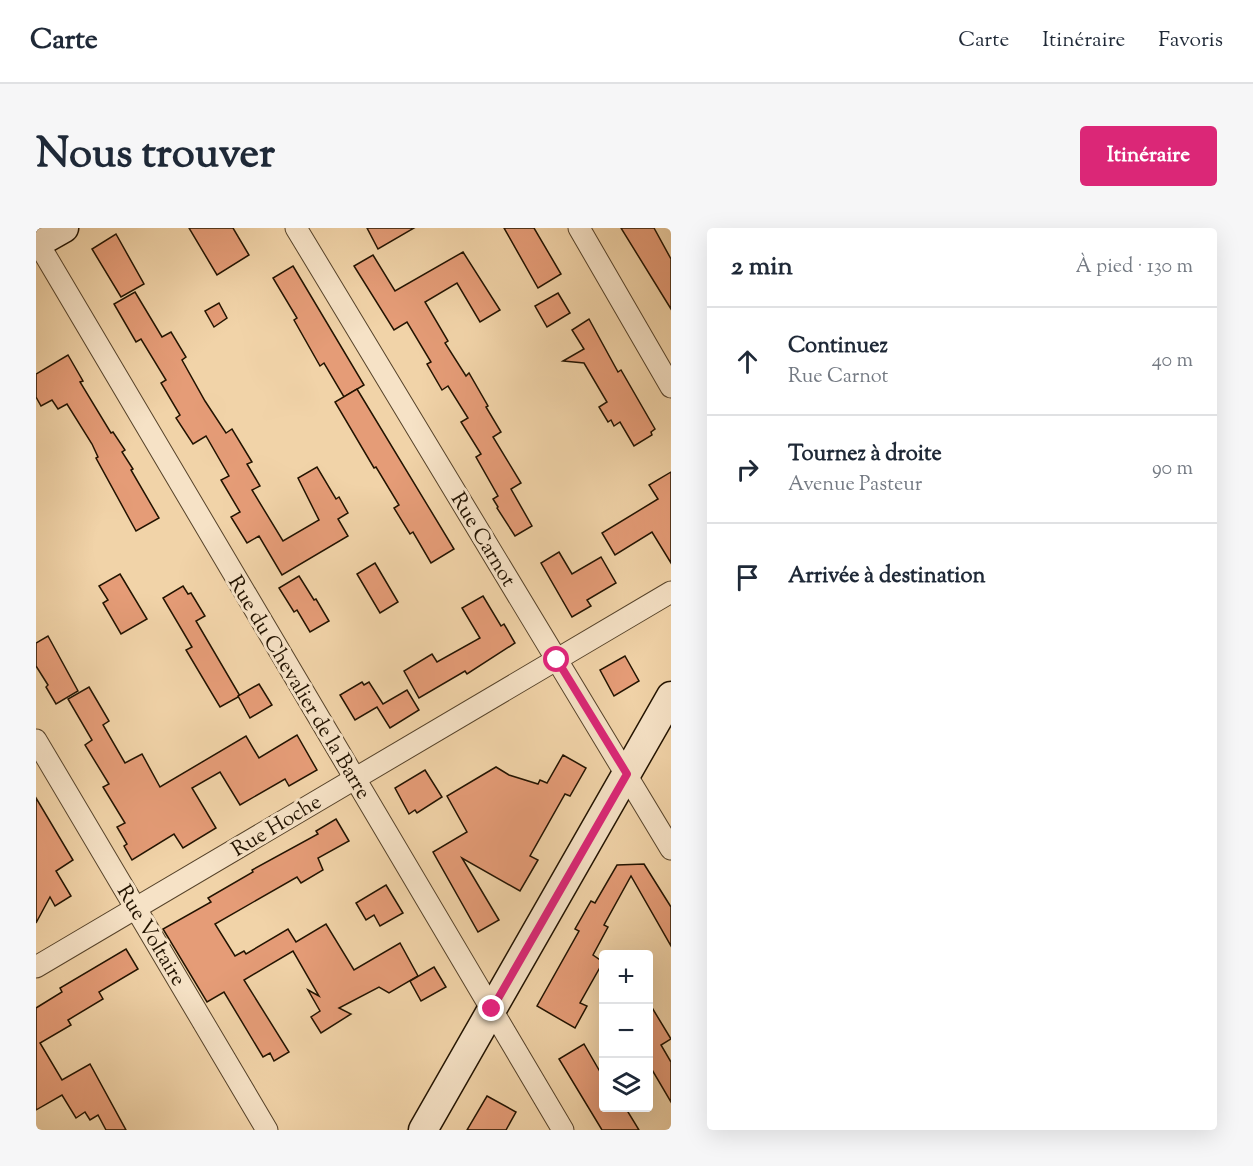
<!DOCTYPE html>
<html lang="fr">
<meta charset="utf-8">
<style>
body{margin:0;font-family:"Sorts Mill Goudy",serif;background:#f6f6f7;color:#1f2937}
.controls{position:absolute;right:18px;bottom:18px;display:grid;overflow:hidden;border-radius:6px;box-shadow:0 6px 24px #0002}
.controls button{width:54px;height:54px;display:grid;place-items:center;padding:0;border:0;border-bottom:2px solid #e0e1e3;background:#fff;color:#1f2937;font:30px sans-serif}
.stop{position:absolute;width:18px;height:18px;margin:-14px;border:4px solid #db2777;border-radius:50%;background:#fff}
.stop.end{background:#db2777;border-color:#fff;box-shadow:0 2px 6px #0008}
.list{margin:0;padding:0;list-style:none}
h2{display:flex;justify-content:space-between;align-items:center;height:78px;margin:0;padding:0 24px;font-size:26px}
h2 small{font-size:20px;font-weight:400;color:#747a83}
.list li{display:grid;grid-template-columns:39px 1fr auto;gap:18px;align-items:center;box-sizing:border-box;height:108px;padding:0 24px;border-top:2px solid #e0e1e3}
.list b{display:block;font-size:22px;white-space:nowrap}
.list p{margin:0;font-size:20px;white-space:nowrap;color:#747a83}
.list em{font-size:20px;font-style:normal;color:#747a83}
.icon{flex:none;width:33px;height:33px;fill:none;stroke:currentColor;stroke-width:2;stroke-linecap:round;stroke-linejoin:round}
.map{position:relative;flex:none;width:635px;height:902px;overflow:hidden;border-radius:6px}
header{display:flex;align-items:center;gap:36px;box-sizing:border-box;height:84px;padding:0 30px;background:#fff;border-bottom:2px solid #e0e1e3}
header strong{font-size:28px}
nav{display:flex;gap:33px;margin-inline-start:auto;font-size:21px}
.intro{display:flex;align-items:center;justify-content:space-between;box-sizing:border-box;height:144px;padding:0 36px}
h1{margin:0;font-size:42px}
.button{padding:15px 27px;border-radius:6px;background:#db2777;color:#fff;font-size:21px;font-weight:700}
main{display:flex;gap:36px;padding:0 36px}
aside{flex:1;background:#fff;border-radius:6px;box-shadow:0 6px 24px #0002}
.map>svg:first-child{display:block}
.building{fill:#e59c77;stroke:#221300;stroke-width:1.5}
.lines{fill:none;stroke-linecap:round;stroke-linejoin:round}
.street-casing{stroke:#56432a;stroke-width:23}
.secondary-casing{stroke:#221300;stroke-width:31}
.street{stroke:#f6e2c6;stroke-width:21}
.secondary{stroke:#f6e2c6;stroke-width:28}
.route{stroke:#db2777;stroke-width:8}
.labels{text-anchor:middle;stroke-width:6;stroke-linejoin:round;paint-order:stroke}
.street-label{font-size:21px;fill:#221300;stroke:#f6e2c6}
</style>
<header>
<strong>Carte</strong>
<nav><a>Carte</a><a>Itinéraire</a><a>Favoris</a></nav>
</header>
<div class="intro"><h1>Nous trouver</h1><a class="button">Itinéraire</a></div>
<main>
<div class="map">
<svg width="635" height="902" viewBox="0 0 635 902">
<rect width="100%" height="100%" fill="#f1d3a8"/>
<filter id="stains"><feTurbulence type="fractalNoise" baseFrequency=".00333" numOctaves="4"/><feColorMatrix values="0 0 0 0 .2 0 0 0 0 .09 0 0 0 0 .02 0 0 0 .5 -.17"/></filter>
<radialGradient id="worn" r=".72"><stop offset=".6" stop-color="#630" stop-opacity="0"/><stop offset="1" stop-color="#630" stop-opacity=".3"/></radialGradient>
<g class="building">
<polygon points="153,0 197,0 213,27 181,47"/>
<polygon points="331,0 378,0 342,21"/>
<polygon points="468,0 498,0 525,46 502,60"/>
<polygon points="585,0 618,0 635,31 635,81"/>
<polygon points="80,6 108,56 85,69 56,21"/>
<polygon points="427,24 464,82 444,94 421,55 389,74 412,113 409,115 430,148 433,145 452,178 450,179 465,204 457,209 485,255 475,261 496,298 479,308 461,280 462,279 457,271 462,268 440,229 445,226 425,194 432,190 412,158 406,162 391,136 395,134 371,94 358,102 318,38 337,27 359,63"/>
<polygon points="257,38 328,157 308,169 288,135 284,138 258,92 261,90 237,50"/>
<polygon points="99,64 126,109 135,104 150,129 146,132 169,173 190,205 196,201 216,234 211,236 224,258 216,262 247,313 283,292 262,250 281,239 300,271 303,269 312,285 302,291 312,308 246,347 223,308 211,315 195,289 204,284 185,252 193,248 170,208 157,216 140,190 144,187 125,155 130,152 105,111 100,114 78,76"/>
<polygon points="522,65 534,85 511,99 499,78"/>
<polygon points="183,75 191,90 178,99 169,83"/>
<polygon points="553,91 582,144 585,142 619,201 615,204 616,207 598,218 584,194 578,198 575,192 572,194 563,179 571,174 548,135 527,133 548,121 536,102"/>
<polygon points="32,127 47,153 44,154 75,205 77,204 89,222 86,224 97,241 95,242 123,290 100,303 60,230 62,229 56,216 31,176 22,181 16,172 5,178 0,169 0,146"/>
<polygon points="321,161 418,321 395,335 377,304 374,306 358,280 363,277 340,239 338,240 299,174"/>
<polygon points="635,244 635,335 616,304 579,327 566,305 622,271 613,257"/>
<polygon points="523,324 536,346 565,329 580,355 551,372 555,378 536,389 505,335"/>
<polygon points="339,335 362,374 344,385 321,346"/>
<polygon points="84,346 111,391 85,406 67,375 72,372 63,358"/>
<polygon points="263,348 278,372 280,371 293,393 274,404 261,382 258,384 243,360"/>
<polygon points="147,358 152,366 155,365 169,388 160,393 204,468 184,479 150,422 156,419 127,370"/>
<polygon points="447,368 465,398 468,396 479,415 431,446 429,443 383,470 368,443 396,426 401,434 444,410 426,380"/>
<polygon points="12,408 42,463 20,476 10,459 12,457 0,438 0,415"/>
<polygon points="589,428 603,453 578,468 564,442"/>
<polygon points="326,454 328,457 333,454 347,476 371,462 383,482 354,500 341,479 319,492 304,467"/>
<polygon points="223,456 236,477 214,490 202,468"/>
<polygon points="53,459 73,493 67,497 89,535 106,526 124,559 210,508 223,530 261,507 281,542 253,558 249,551 204,577 184,544 156,560 180,600 147,620 138,606 96,632 88,618 91,616 81,599 89,595 67,559 73,556 49,517 56,512 32,471"/>
<polygon points="527,527 550,540 534,568 529,566 494,628 502,632 484,663 426,630 463,692 442,704 397,624 431,604 411,568 460,539 473,547 502,556 504,552 511,555"/>
<polygon points="389,542 406,569 381,585 379,582 373,586 359,560"/>
<polygon points="0,570 37,632 20,643 35,668 19,678 14,669 0,695"/>
<polygon points="300,591 313,613 282,630 287,642 265,655 261,649 179,696 199,728 208,723 210,726 252,701 260,714 290,696 318,742 364,715 382,748 353,765 343,759 303,780 315,786 285,805 275,789 284,783 272,762 283,768 257,723 208,752 253,824 238,833 234,825 227,829 188,764 171,774 127,701 175,674 172,670 217,644 216,642 282,606 280,603"/>
<polygon points="608,636 635,679 635,718 595,648 568,697 572,699 557,727 567,734 544,775 551,778 539,800 501,778 543,703 539,701 555,673 559,675 581,637"/>
<polygon points="350,657 367,685 344,698 338,687 330,692 320,675"/>
<polygon points="90,721 102,741 63,764 67,771 32,792 35,797 4,815 26,852 54,836 90,902 70,902 62,887 54,892 49,884 40,890 26,867 0,882 0,780 26,764 24,760"/>
<polygon points="398,739 410,759 385,773 374,753"/>
<polygon points="612,773 635,811 625,817 635,834 635,874 612,835"/>
<polygon points="548,816 567,849 567,879 589,879 603,902 566,902 523,831"/>
<polygon points="451,868 480,884 470,902 431,902"/>
</g>
<g class="lines">
<defs>
<g id="street">
<polyline points="260,0 635,621"/>
<polyline points="543,0 635,159"/>
<polyline points="2,15 527,902"/>
<polyline points="0,512 231,902"/>
<polyline points="0,739 635,364"/>
</g>
<g id="secondary">
<polyline points="0,16 28,0"/>
<polyline points="387,902 635,468"/>
</g>
</defs>
<use href="#street" class="street-casing"/>
<use href="#secondary" class="secondary-casing"/>
<use href="#street" class="street"/>
<use href="#secondary" class="secondary"/>
</g>
<g class="lines">
<polyline class="route" points="456,781 591,546 521,432"/>
</g>
<g class="labels">
<g class="street-label">
<text transform="translate(448 311) rotate(59)" y="7">Rue Carnot</text>
<text transform="translate(264 459) rotate(59)" y="7">Rue du Chevalier de la Barre</text>
<text transform="translate(240 597) rotate(-31)" y="7">Rue Hoche</text>
<text transform="translate(116 707) rotate(59)" y="7">Rue Voltaire</text>
</g>
</g>
<rect width="100%" height="100%" filter="url(#stains)"/>
<rect width="100%" height="100%" fill="url(#worn)"/>
</svg>
<div class="controls">
<button>+</button>
<button>−</button>
<button><svg class="icon" aria-label="layers" viewBox="0 0 24 24"><path d="M12 4l9 5-9 5-9-5zM3 14l9 5 9-5"/></svg></button>
</div>
<div class="stop" style="left:521px;top:432px"></div>
<div class="stop end" style="left:456px;top:781px"></div>
</div>
<aside>
<h2>2 min<small>À pied · 130 m</small></h2>
<ul class="list">
<li><svg class="icon" aria-label="ahead" viewBox="0 0 24 24"><path d="M12 20V5M6 11l6-6 6 6"/></svg><div><b>Continuez</b><p>Rue Carnot</p></div><em>40 m</em></li>
<li><svg class="icon" aria-label="right" viewBox="0 0 24 24"><path d="M7 20v-9h11M14 6l5 5-5 5"/></svg><div><b>Tournez à droite</b><p>Avenue Pasteur</p></div><em>90 m</em></li>
<li><svg class="icon" aria-label="arrive" viewBox="0 0 24 24"><path d="M6 21V4h12l-3 4 3 4H6"/></svg><div><b>Arrivée à destination</b></div></li>
</ul>
</aside>
</main>
